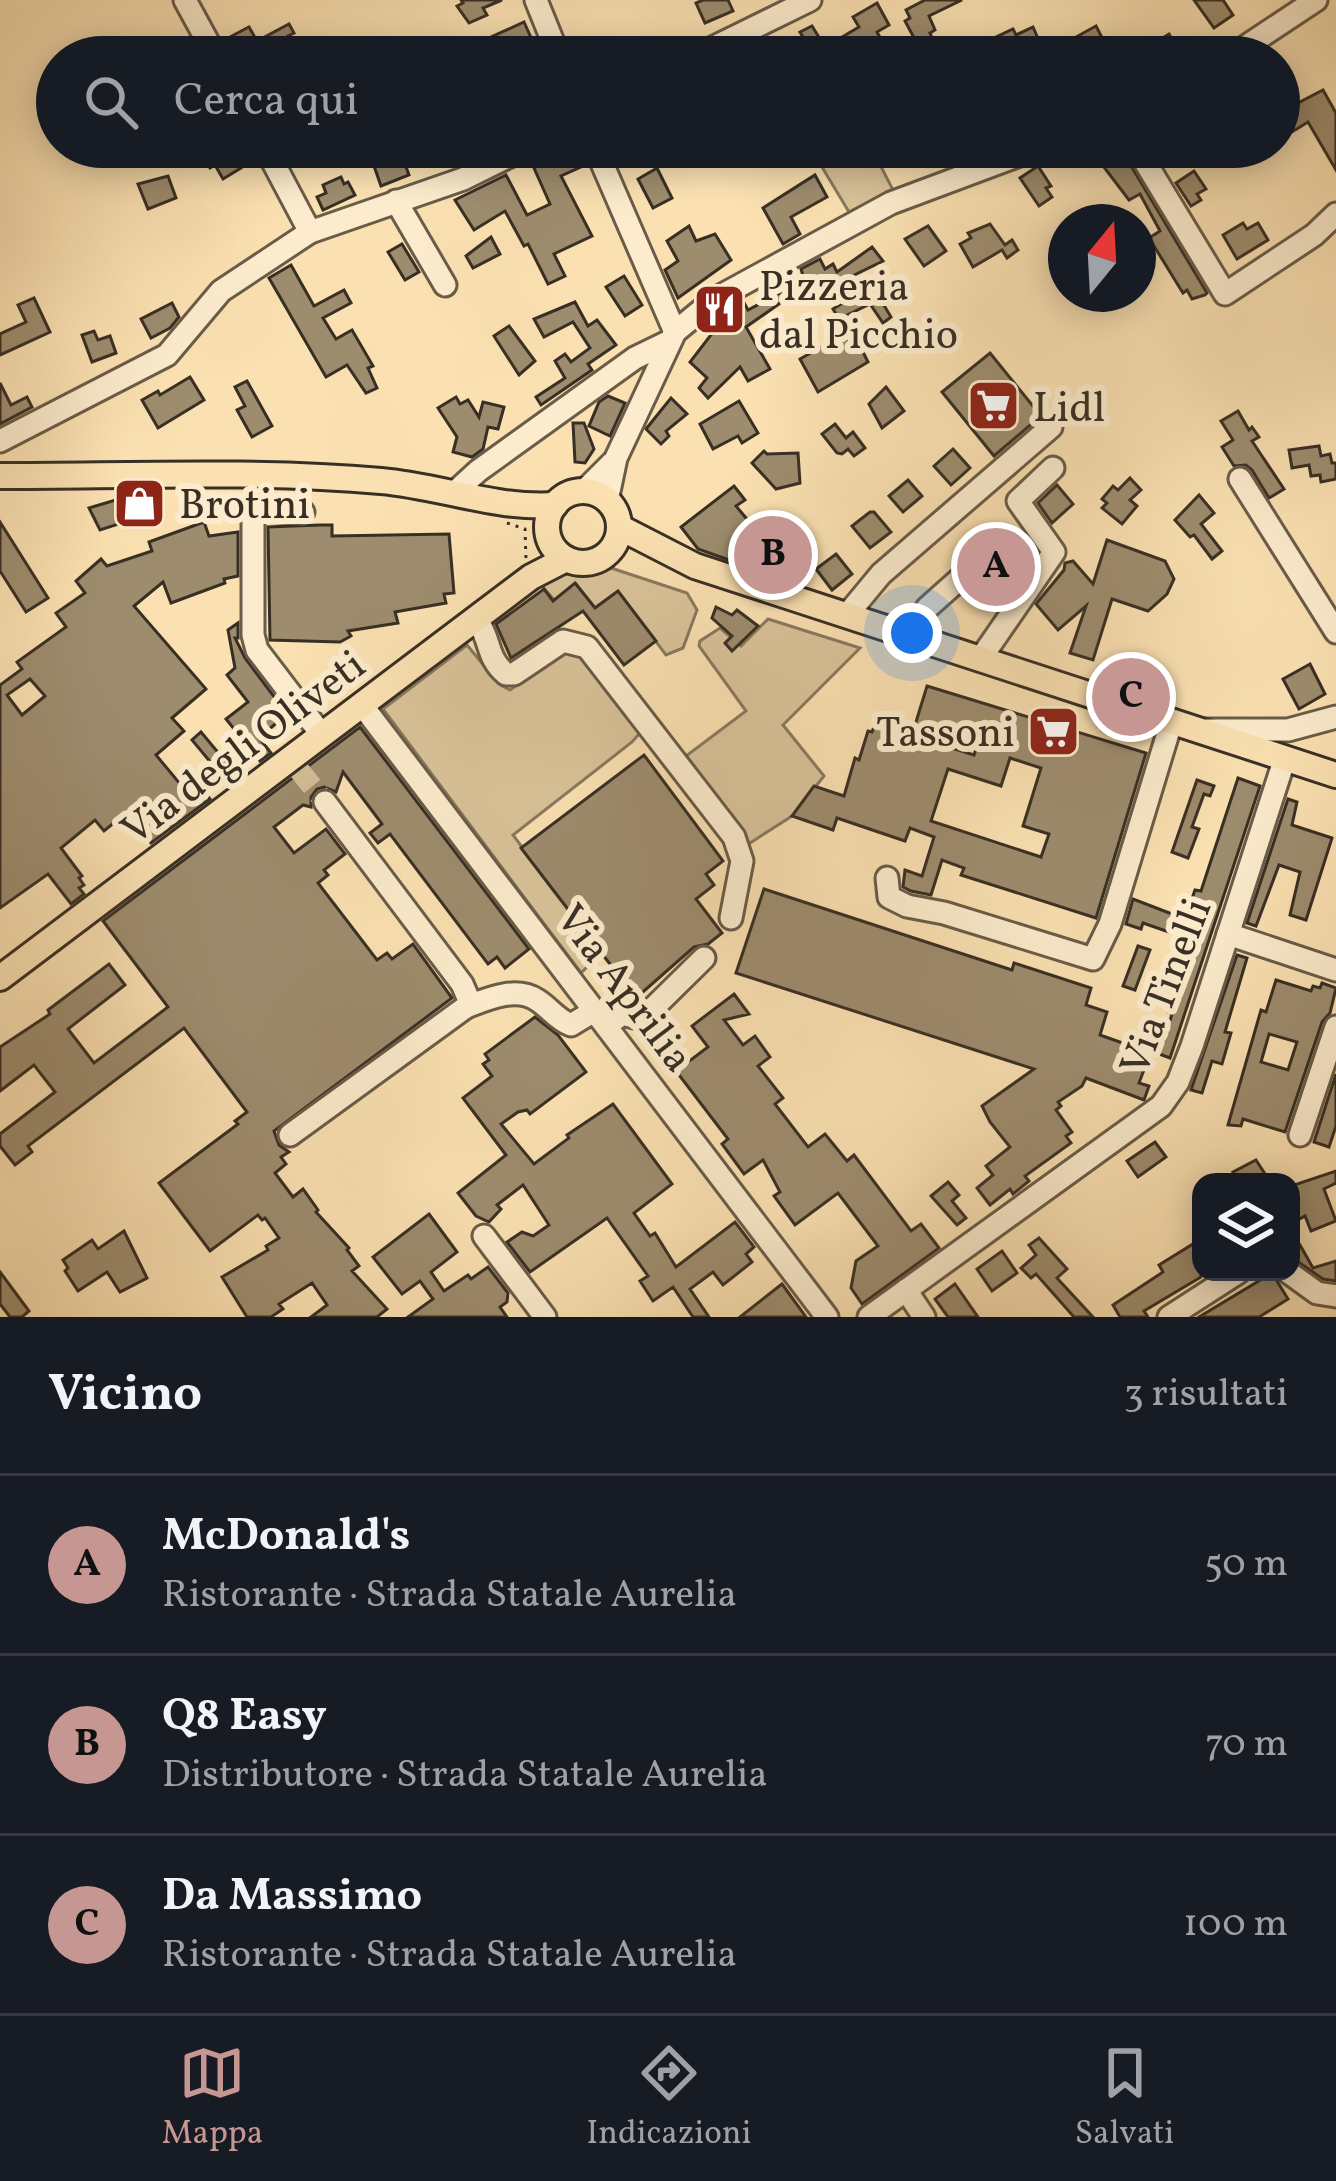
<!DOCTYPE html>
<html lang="it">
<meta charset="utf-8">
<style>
body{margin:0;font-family:Vollkorn,serif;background:#20242c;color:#f1f3f6}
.controls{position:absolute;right:36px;bottom:36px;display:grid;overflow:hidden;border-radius:24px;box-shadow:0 6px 30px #0003}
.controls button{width:108px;height:108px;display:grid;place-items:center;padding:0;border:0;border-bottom:3px solid #363941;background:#171b24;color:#f1f3f6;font:60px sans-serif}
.compass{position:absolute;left:1048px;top:204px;width:108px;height:108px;border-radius:50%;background:#171b24;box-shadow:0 6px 30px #0003;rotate:18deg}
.you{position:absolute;left:912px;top:633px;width:42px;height:42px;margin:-30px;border:9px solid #fff;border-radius:50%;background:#1a73e8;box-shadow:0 0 0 18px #1a73e833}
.badge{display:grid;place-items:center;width:78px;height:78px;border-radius:50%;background:#c59692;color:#111;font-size:39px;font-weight:700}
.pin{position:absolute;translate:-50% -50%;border:6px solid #fff;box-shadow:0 3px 12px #0006}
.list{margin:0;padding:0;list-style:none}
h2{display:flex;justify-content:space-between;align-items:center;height:156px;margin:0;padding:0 48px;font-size:51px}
h2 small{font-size:39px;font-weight:400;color:#9ea1a6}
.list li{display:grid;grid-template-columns:78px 1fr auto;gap:36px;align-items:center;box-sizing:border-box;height:180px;padding:0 48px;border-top:3px solid #363941}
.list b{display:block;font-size:45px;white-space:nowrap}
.list p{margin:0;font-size:39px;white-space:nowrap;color:#9ea1a6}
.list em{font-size:39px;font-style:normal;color:#9ea1a6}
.icon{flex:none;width:66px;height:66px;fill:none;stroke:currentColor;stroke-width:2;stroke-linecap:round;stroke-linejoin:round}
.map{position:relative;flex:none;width:1336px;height:1317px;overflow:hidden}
.search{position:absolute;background:#171b24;box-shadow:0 6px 30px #0003;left:36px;right:36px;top:36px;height:132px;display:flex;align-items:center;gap:30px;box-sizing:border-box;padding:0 42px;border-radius:66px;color:#9ea1a6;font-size:45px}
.sheet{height:696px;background:#171b24}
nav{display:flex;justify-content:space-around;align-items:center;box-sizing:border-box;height:168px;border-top:3px solid #363941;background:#171b24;font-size:33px;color:#9ea1a6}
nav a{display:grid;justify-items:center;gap:6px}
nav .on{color:#c59692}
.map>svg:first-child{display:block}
.grass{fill:#dac39a;stroke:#89795f;stroke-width:3}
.building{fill:#9d8c6e;stroke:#382f24;stroke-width:3;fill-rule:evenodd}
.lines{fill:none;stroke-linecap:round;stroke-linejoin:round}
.minor-tunnel{stroke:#d4bd96;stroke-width:21;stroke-dasharray:21 10;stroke-linecap:butt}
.minor-casing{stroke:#695c48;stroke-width:27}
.major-casing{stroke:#382f24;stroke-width:30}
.path{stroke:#382f24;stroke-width:3;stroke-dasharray:3 6;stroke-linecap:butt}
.minor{stroke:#fceccd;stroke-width:21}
.major{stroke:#fbe1b2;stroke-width:24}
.labels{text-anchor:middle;stroke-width:12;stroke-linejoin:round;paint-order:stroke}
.poi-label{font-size:42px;fill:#382f24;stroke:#fceccd;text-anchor:start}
.street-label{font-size:42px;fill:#382f24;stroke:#fceccd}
</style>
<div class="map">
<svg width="1336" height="1317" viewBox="0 0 1336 1317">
<rect width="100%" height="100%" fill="#fbe1b2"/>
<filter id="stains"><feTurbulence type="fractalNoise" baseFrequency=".00167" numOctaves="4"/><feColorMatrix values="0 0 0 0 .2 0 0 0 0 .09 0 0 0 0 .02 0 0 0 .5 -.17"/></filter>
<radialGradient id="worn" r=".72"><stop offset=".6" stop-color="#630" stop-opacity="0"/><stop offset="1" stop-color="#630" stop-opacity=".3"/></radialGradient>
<g class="grass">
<polygon points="810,147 871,147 893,190 849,212"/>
<path d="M605,566L687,593L697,610L683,648L666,655L618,591L595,608L576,584L556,602L542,586C573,564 577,579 605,566Z"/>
<polygon points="768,619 860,648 783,725 824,776 792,816 747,845 682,759 746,711 699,646 700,641 720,628 741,646"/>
<polygon points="467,645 499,684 510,690 569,649 578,650 639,727 640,733 632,742 513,835 601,953 581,973 383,709"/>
</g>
<g class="building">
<polygon points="461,0 502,0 483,8 487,15 469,23 457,6 463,3"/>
<polygon points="703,0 728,0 733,11 705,23 696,3"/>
<polygon points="925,0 962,0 929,16 935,30 930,33 935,44 921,51 905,21 910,18 906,10"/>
<polygon points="1194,0 1223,0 1233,15 1214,28"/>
<polygon points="877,3 889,25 877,32 891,57 808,57 813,54 800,32 812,26 825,47 859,27 853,17"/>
<polygon points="524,22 533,42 501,57 491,37"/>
<polygon points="289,24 294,33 288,36 294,48 277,57 270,46 250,57 236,57 226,39 249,27 257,41"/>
<polygon points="1096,26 1112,57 1075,57 1067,42"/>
<polygon points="1033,27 1040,43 1022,52 1019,46 1001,54 994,38 1013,29 1016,35"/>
<polygon points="1169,34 1182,57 1149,57 1144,49"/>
<polygon points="1323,90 1336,113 1336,170 1308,122 1287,135 1279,121 1279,113"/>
<polygon points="198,147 247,147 233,155 241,168 223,179 215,165 210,168"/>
<polygon points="561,147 574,147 583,166 561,176 592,236 554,254 565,276 548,284 528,244 524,246 505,211 474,230 455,200 506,175 527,215 550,204 534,168 553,159 550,152"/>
<polygon points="1121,149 1207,293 1205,295 1192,299 1187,290 1183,293 1149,238 1160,231 1140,194 1129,200 1100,162"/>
<polygon points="402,156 409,175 381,186 374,166"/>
<polygon points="1038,166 1051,186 1046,188 1052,197 1039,206 1020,178"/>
<polygon points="657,168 672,198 653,208 638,179"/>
<polygon points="1194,171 1206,189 1197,194 1201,200 1191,206 1176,183"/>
<polygon points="815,175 827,197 791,217 800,234 783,244 763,208"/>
<polygon points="168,176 176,198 148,209 138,184"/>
<polygon points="341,177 344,184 348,182 355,195 323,210 317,197 326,193 323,185"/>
<polygon points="1243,223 1247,229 1258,223 1268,240 1237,259 1223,235"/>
<polygon points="990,224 1005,245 1012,240 1018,250 1007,258 1002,250 973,267 960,244 971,238 968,233"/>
<polygon points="689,226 696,241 715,234 731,260 678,298 665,270 678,261 667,241"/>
<polygon points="928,226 946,251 924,266 905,239"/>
<polygon points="491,237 500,254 473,268 466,256"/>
<polygon points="402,244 419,272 405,280 388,252"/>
<polygon points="872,247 883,261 809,297 801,269 820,259 825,269 833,264 837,272"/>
<polygon points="291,265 314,306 344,290 351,303 323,318 336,339 352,330 373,366 368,368 377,388 366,393 347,365 326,377 269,278"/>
<polygon points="624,276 642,305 625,316 606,287"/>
<polygon points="872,285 891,317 883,323 870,304 839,319 833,309"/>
<polygon points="782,292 786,299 746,327 770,369 748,381 740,367 708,398 699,388 707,378 690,362 714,331 707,325 743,301 748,310"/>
<polygon points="34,298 50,332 0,355 0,334 26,322 18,305"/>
<polygon points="575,302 588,326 597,320 616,345 588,364 592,370 541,405 536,397 565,378 555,361 565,354 571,362 590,348 573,322 544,337 534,319"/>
<polygon points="172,303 179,317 170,328 151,338 141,319"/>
<polygon points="509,326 535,361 519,375 494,336"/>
<polygon points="94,331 98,340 110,336 116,353 92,362 82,335"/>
<polygon points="844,334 850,346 856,351 861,348 868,362 818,392 800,359"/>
<polygon points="990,353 1041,416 994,456 942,392"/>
<polygon points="190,377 204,400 158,428 142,400 158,391 160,395"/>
<polygon points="247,381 272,426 252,437 237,410 245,406 235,387"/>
<polygon points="0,383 11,405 27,397 32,407 0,424"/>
<polygon points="886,387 904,411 882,428 869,404"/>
<polygon points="608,396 625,403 610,436 589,426 599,402"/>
<polygon points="456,397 460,404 468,400 479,417 483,402 504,407 498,429 488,427 483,449 472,457 453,452 457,437 438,408"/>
<polygon points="671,398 687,414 666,431 669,436 661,444 646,429"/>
<polygon points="739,401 758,433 742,443 738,436 713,449 700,424"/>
<polygon points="1238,411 1249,430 1252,427 1259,437 1252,441 1284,489 1269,498 1252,470 1246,465 1234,466 1222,447 1233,440 1221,421"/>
<polygon points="573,423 584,423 594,449 585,463 575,462"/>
<polygon points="835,424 846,438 853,432 865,448 854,456 848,449 842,454 837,453 822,434"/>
<polygon points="1319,446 1321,456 1330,454 1332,463 1336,463 1336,479 1321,482 1320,475 1311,476 1309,465 1292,468 1289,450"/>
<polygon points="953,449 970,468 951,485 934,466"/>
<polygon points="764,451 767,454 798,453 800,483 776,489 752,463"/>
<polygon points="1130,478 1141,490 1130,500 1137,506 1122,524 1102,508 1107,503 1102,499 1113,486 1118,490"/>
<polygon points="908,480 922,496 903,512 889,496"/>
<polygon points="1057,485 1073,504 1052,523 1038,503"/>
<polygon points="734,486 745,500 736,506 762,537 729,560 698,549 681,527"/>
<polygon points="1199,495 1214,513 1201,524 1222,551 1212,559 1194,535 1190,537 1175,520"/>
<polygon points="119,499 131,520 100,530 89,508"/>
<polygon points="870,512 874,512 891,532 870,548 852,526"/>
<polygon points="0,522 48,598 26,612 0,571"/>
<path d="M204,522L209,536L238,532V576L224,579L225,583L171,603L163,582L134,606L206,689L172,718L184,731L156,755L186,791L197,783L210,799L151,843L126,813L104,831L95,820L61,848L82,876L79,878L84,885L79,888L84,894L71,904L48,874L0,908V685L22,669L17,662L66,627L56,613L85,593L76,581L101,559L107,566L152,551L149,542ZM30,679L45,696L22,715L7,695Z"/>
<polygon points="320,525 332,525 332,536 449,534 454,593 444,594 446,603 395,612 398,623 348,631 351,636 340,642 270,640 268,527"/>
<polygon points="765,531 780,547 777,557 792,562 787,577 753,566"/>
<polygon points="1107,540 1165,561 1174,579 1167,594 1148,611 1112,599 1093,660 1070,653 1086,606 1058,630 1036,604 1064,570 1065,563 1073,561 1093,584"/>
<polygon points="836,554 852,574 832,590 816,569"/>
<polygon points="996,561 1008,571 992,600 971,592"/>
<polygon points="575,583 595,608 618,591 656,641 624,665 583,611 511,658 496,624 544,589 553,601"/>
<polygon points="716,607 732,615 737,610 758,626 732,651 725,643 732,636 712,618"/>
<polygon points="238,623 238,638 235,638 245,658 287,714 259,738 271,753 260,761 226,719 248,702 227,675 235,668 228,630"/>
<polygon points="1310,664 1325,694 1299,709 1283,679"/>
<path d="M927,686L1146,753L1096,918L961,875L964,868L942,860L931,895L911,891L903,887L905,870L922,876L934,837L910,828L905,841L837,818L833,830L792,816L814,786L844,796L855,758L859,760L868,731L872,732L875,724L912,735ZM953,725L981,734L974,755L946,746ZM1010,758L1041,768L1023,826L1049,834L1041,857L931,821L948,769L1001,786Z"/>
<polygon points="360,727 529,949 505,968 497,957 488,964 390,834 378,843 370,833 382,824 343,772 336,792 324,787 317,789 311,797 311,807 303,805 274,827 294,853 326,829 345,854 324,870 328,875 318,883 377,960 387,953 392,959 413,944 452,998 274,1131 279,1145 289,1152 281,1157 286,1164 275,1173 293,1197 303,1189 318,1210 316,1212 349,1248 347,1250 359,1266 352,1271 387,1309 377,1317 311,1317 327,1305 312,1283 279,1304 283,1309 271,1317 247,1317 222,1277 268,1250 266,1246 279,1238 265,1218 262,1220 258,1215 210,1251 159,1183 238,1124 235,1121 247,1112 184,1028 28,1146 32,1152 15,1165 0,1146 0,1134 55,1092 34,1065 0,1091 0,1047 50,1014 48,1010 109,964 125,985 68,1029 94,1063 168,1007 103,921"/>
<polygon points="201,732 226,762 217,770 192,740"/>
<polygon points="644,755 723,861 706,874 714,885 696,899 722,933 708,944 694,947 636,998 521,848"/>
<polygon points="1238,778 1260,786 1170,1058 1154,1052 1159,1035 1165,1037 1172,1014 1168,1012 1192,940 1143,923 1141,929 1126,924 1133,899 1185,919 1195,890 1201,891"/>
<polygon points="1197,780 1214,786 1210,796 1204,794 1192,827 1199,829 1188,858 1172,852"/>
<polygon points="1288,799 1297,802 1292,825 1332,838 1306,920 1290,915 1300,872 1279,865 1256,926 1247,923"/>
<polygon points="764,889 1012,970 1014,963 1091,988 1086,1005 1107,1012 1100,1035 1131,1046 1128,1055 1147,1062 1139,1083 1149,1086 1144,1100 1086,1078 1082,1086 1058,1102 1061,1106 1056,1110 1072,1132 1066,1136 1071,1143 1025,1176 1029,1181 1013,1194 1010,1189 990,1205 977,1188 993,1175 986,1166 1010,1147 990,1122 982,1106 1034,1069 736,973"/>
<polygon points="1138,946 1150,950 1135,990 1123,986"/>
<polygon points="1237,955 1247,958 1225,1032 1231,1033 1222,1064 1212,1061 1202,1093 1191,1090"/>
<path d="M1276,980L1311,991L1313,986L1320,988L1322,983L1336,988L1330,1013L1322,1022L1285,1132L1243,1119L1241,1126L1228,1125L1261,1010L1266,1012ZM1269,1034L1297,1042L1288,1070L1261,1062Z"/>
<polygon points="734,994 749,1014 724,1020 743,1045 755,1036 770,1057 758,1066 783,1098 775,1104 808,1147 825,1134 847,1161 854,1155 911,1231 921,1224 939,1248 862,1304 851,1288 856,1261 878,1246 838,1193 795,1225 774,1196 780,1192 763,1160 744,1174 722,1144 728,1139 676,1071 708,1047 692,1026"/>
<polygon points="535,1017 558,1035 586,1072 530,1114 527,1110 518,1112 501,1124 534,1164 569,1138 567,1135 613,1104 672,1184 634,1213 650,1236 655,1233 676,1267 735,1222 754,1247 746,1254 752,1262 723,1285 713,1272 690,1289 709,1317 693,1317 673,1287 653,1301 640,1281 648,1276 607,1218 530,1272 507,1242 522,1232 533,1236 549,1225 523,1185 497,1205 501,1209 489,1222 476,1216 458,1193 506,1155 463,1098 492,1076 483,1064 489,1060 485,1054"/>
<polygon points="1336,1074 1336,1126 1329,1147 1314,1142"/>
<polygon points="1155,1142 1166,1157 1138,1177 1127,1161"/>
<polygon points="1256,1160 1267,1177 1260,1182 1240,1182 1233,1172"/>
<polygon points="1336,1171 1336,1183 1324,1189 1336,1221 1311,1231 1305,1216 1291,1224 1291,1186"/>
<polygon points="948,1182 959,1195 952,1201 966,1218 957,1225 931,1196"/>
<polygon points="429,1214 457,1252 431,1272 444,1291 468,1275 471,1279 488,1267 508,1293 507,1302 500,1307 507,1317 408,1317 433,1299 420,1281 402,1294 373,1257"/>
<polygon points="124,1231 147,1278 120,1292 107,1272 78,1291 65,1271 68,1268 63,1260 92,1240 98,1249"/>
<polygon points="1039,1238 1067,1269 1057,1278 1093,1317 1074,1317 1036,1274 1031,1278 1021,1268 1036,1255 1029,1245"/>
<polygon points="1201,1239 1201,1277 1144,1311 1148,1317 1120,1317 1113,1305 1163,1272 1159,1265"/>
<polygon points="1300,1245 1313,1268 1336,1261 1336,1281 1323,1279 1291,1257 1291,1250"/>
<polygon points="1002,1251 1017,1273 992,1291 977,1269"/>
<polygon points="0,1272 29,1311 22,1317 10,1317 0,1304"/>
<polygon points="1272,1273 1288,1299 1259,1317 1199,1317"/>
<polygon points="782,1284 806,1317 740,1317"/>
<polygon points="955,1284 978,1317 948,1317 935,1299"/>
</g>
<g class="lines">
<polyline class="minor-tunnel" points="299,770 325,802"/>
<defs>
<g id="minor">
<polyline points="185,0 216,57"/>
<polyline points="536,0 559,57"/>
<polyline points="694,57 810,0"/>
<polyline points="1230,57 1316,0"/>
<polyline points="265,147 310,232"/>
<polyline points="595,147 675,332"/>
<polyline points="1136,147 1225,294 1314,235 1336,214"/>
<polyline points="396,201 445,285"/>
<polyline points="0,441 167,355 221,291 310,232 463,179 528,147"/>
<polyline points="1240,479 1336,632"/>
<polyline points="584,491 612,463"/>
<polyline points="454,493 478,471 635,358 670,341"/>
<polyline points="607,501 616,458 675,332 715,299 891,203 1041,147"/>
<polyline points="303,512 259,510 253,518 253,635 257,650 322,735"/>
<polyline points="927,608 973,567 994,538 1026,568 1015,590"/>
<polyline points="847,615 881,574 1051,427"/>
<path d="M477,620C491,639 486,658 506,674H514L563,641L587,647L734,837L742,861L731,918"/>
<polyline points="981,658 1054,552 1018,501 1053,468"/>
<polyline points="362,705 827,1317"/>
<polyline points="1207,730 1288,730 1336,717"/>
<polyline points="887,878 889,897 907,906 944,913 1093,959 1110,924 1172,720"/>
<polyline points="1228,934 1336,970"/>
<path d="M466,1007C487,999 516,986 537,1000C550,1008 556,1019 571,1025L594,1011"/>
<polyline points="606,1026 622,1014 642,1019 704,958"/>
<polyline points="290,1135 466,1007 469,1000 462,984 325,802"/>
<polyline points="1300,1135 1336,1027"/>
<polyline points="484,1236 545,1317"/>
<polyline points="1288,1272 1317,1293 1336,1296"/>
<polyline points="906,1290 924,1317"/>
<polyline points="869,1317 1161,1106 1178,1082 1192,1046 1285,758"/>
<polyline points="1169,1317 1239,1272"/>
</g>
<g id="major">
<path d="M0,476C126,476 255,470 381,481C440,486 495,509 555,505"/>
<circle cx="583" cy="527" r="36"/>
<polyline points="619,527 695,566 1336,775"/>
<polyline points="0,978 531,577 566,559"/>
</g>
</defs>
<use href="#minor" class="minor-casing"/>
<use href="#major" class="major-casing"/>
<polyline class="path" points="507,523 525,529 526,560"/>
<use href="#minor" class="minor"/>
<use href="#major" class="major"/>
</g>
<defs>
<symbol id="restaurant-square" viewBox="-11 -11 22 22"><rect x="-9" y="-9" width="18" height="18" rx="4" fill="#8f2418" stroke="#fceccd"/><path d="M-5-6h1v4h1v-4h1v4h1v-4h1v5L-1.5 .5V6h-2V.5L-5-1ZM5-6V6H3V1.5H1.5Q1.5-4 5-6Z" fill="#fff"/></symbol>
<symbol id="supermarket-square" viewBox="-11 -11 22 22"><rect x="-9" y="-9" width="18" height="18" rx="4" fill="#8f2418" stroke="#fceccd"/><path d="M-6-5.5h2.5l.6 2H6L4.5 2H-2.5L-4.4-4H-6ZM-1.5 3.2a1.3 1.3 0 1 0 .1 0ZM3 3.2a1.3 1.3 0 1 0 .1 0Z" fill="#fff"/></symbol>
<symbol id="shop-square" viewBox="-11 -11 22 22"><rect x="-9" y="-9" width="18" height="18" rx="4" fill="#8f2418" stroke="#fceccd"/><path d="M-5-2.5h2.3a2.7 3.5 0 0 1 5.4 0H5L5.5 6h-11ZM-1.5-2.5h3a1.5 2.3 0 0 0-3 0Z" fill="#fff"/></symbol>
</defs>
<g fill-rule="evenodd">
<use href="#restaurant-square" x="690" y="280" width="59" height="59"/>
<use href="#supermarket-square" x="964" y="376" width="59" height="59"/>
<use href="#shop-square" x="110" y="474" width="59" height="59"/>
<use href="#supermarket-square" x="1024" y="702" width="59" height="59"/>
</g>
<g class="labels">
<g class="poi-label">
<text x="759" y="300">Pizzeria<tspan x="759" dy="48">dal Picchio</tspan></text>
<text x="1033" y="421">Lidl</text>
<text x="179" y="518">Brotini</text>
<text x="1015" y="746" text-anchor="end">Tassoni</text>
</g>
<g class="street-label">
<text transform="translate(242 746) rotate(-37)" y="15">Via degli Oliveti</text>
<text transform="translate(1164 986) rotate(-69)" y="15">Via Tinelli</text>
<text transform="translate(626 987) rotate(53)" y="15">Via Aprilia</text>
</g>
</g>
<rect width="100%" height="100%" filter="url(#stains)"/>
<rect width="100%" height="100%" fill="url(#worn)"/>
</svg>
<div class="controls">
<button><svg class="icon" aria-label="layers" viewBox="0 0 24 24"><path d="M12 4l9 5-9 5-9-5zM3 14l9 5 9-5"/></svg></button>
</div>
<svg class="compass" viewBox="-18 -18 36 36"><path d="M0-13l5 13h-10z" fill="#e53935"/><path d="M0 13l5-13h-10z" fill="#9ea1a6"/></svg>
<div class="you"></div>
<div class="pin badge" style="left:996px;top:567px">A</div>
<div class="pin badge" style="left:773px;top:555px">B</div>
<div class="pin badge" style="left:1131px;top:697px">C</div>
<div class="search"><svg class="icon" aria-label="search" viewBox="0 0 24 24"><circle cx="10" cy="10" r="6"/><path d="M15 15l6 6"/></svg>Cerca qui</div>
</div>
<section class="sheet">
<h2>Vicino<small>3 risultati</small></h2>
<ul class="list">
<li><span class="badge">A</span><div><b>McDonald's</b><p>Ristorante · Strada Statale Aurelia</p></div><em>50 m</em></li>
<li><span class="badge">B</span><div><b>Q8 Easy</b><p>Distributore · Strada Statale Aurelia</p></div><em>70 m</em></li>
<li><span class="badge">C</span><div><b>Da Massimo</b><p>Ristorante · Strada Statale Aurelia</p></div><em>100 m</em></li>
</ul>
</section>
<nav>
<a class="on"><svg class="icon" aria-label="map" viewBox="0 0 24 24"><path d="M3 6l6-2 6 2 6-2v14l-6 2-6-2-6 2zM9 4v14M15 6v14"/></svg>Mappa</a>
<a><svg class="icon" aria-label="directions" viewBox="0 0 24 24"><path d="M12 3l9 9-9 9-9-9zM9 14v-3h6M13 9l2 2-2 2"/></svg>Indicazioni</a>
<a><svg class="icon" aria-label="saved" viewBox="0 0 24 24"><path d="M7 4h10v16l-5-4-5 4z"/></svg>Salvati</a>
</nav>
